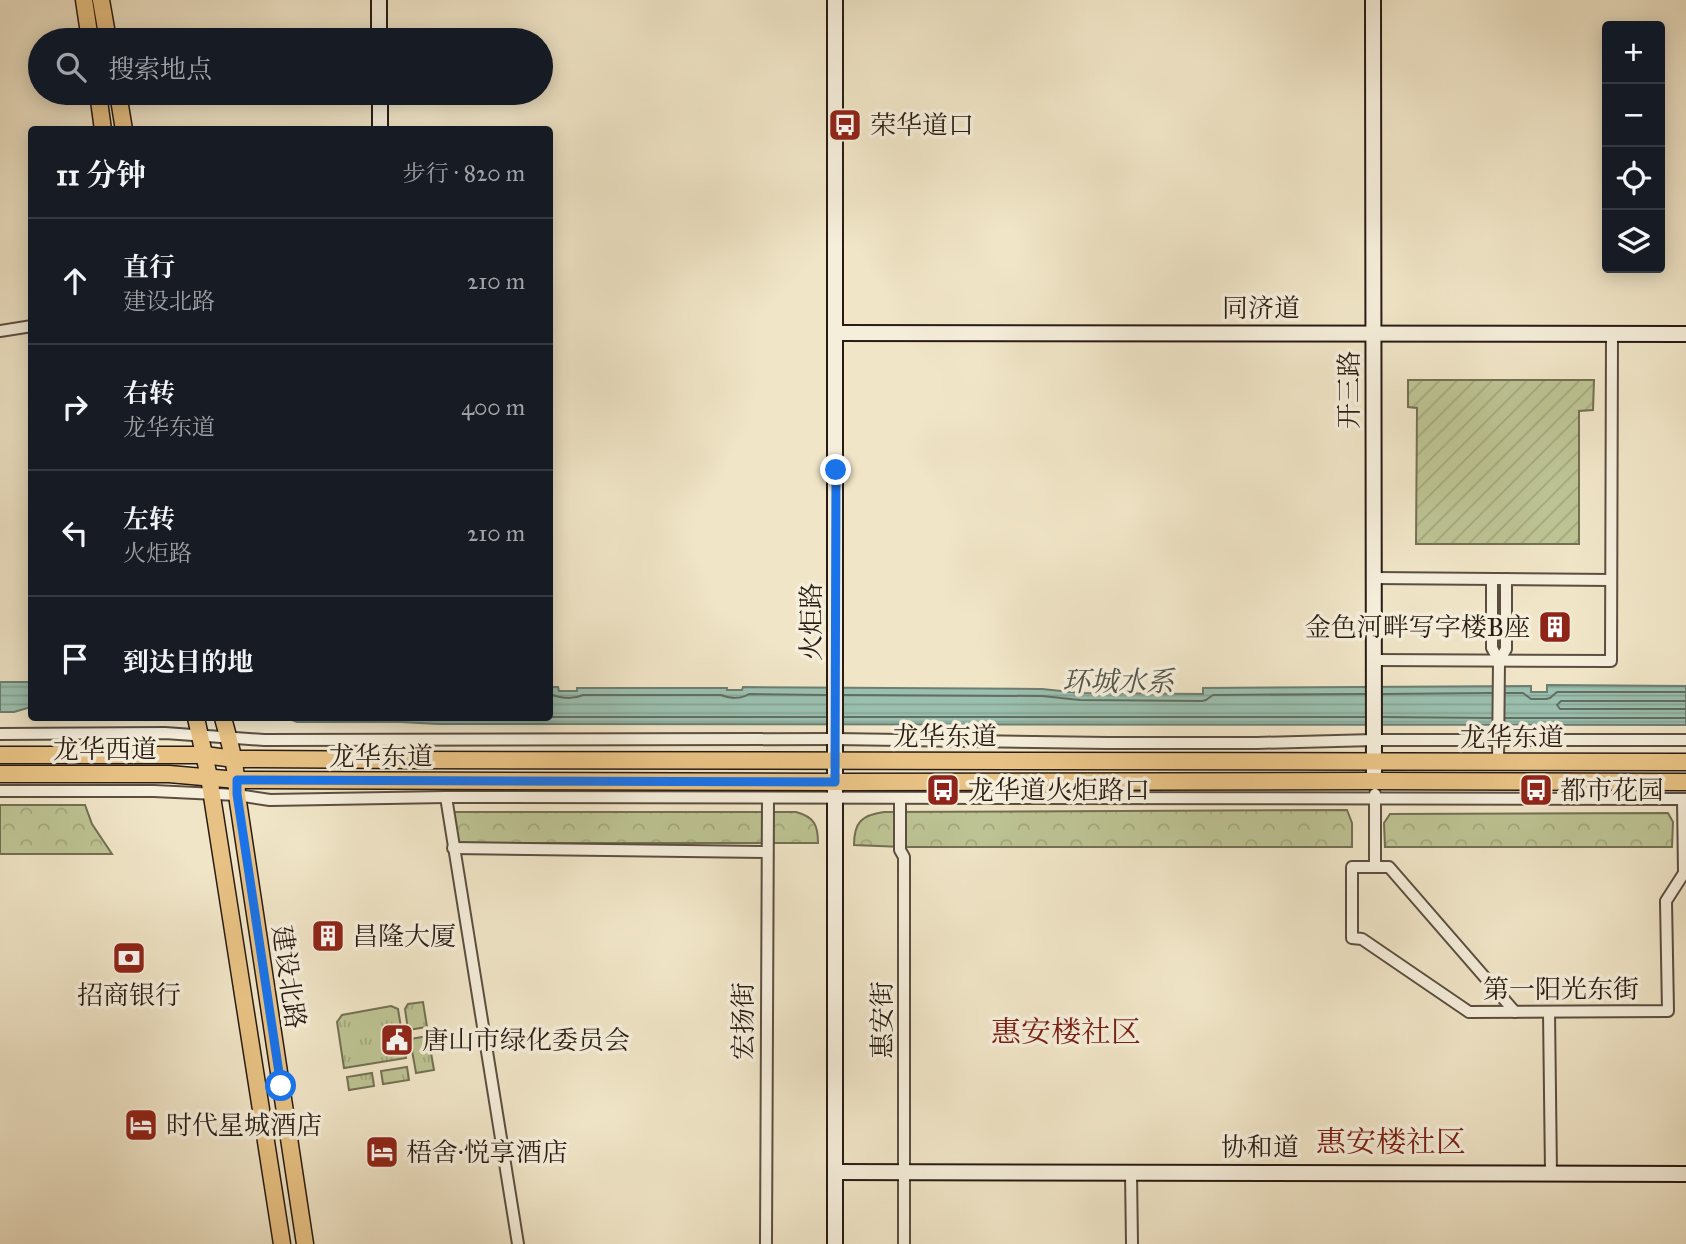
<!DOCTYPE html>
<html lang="zh">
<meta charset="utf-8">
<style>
body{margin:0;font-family:"IM FELL Great Primer","Noto Serif SC",serif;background:#20242c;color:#f1f3f6}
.controls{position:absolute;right:21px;top:21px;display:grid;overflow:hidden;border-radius:7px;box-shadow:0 4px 18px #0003}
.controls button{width:63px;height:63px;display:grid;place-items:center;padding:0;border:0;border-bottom:2px solid #363941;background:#171b24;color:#f1f3f6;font:35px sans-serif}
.stop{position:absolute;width:21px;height:21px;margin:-16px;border:5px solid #1a73e8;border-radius:50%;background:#fff}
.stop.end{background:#1a73e8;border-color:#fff;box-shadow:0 2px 7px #0008}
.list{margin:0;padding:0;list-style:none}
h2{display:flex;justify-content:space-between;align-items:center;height:91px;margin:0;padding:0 28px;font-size:30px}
h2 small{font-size:23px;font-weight:400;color:#9ea1a6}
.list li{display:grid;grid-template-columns:46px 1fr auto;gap:21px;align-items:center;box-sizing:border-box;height:126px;padding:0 28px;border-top:2px solid #363941}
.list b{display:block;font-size:26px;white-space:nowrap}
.list p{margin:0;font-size:23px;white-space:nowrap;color:#9ea1a6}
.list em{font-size:23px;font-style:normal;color:#9ea1a6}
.icon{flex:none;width:38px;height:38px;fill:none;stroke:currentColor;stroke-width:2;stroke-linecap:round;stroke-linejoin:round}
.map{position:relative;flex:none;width:1686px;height:1244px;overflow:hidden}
.search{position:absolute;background:#171b24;box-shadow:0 4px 18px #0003;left:28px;top:28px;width:525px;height:77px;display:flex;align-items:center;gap:18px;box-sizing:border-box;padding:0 24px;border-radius:38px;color:#9ea1a6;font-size:26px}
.panel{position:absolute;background:#171b24;box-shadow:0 4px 18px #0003;left:28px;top:126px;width:525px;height:595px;border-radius:7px}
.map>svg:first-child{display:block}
.grass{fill:url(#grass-tufts);stroke:#737054;stroke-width:2}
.forest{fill:url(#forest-crowns);stroke:#737054;stroke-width:2}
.garden{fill:url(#garden-furrows);stroke:#737054;stroke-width:2}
.water{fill:url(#water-rules);stroke:#6d7e72;stroke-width:2}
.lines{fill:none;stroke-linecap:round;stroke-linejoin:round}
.shore{stroke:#626e62;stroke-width:2}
.street-casing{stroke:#5b4e41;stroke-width:14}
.secondary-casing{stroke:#291c14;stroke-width:18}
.primary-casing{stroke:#291c14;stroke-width:19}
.street{stroke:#f5eedb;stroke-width:10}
.secondary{stroke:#f5eedb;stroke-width:14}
.primary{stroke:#e8c284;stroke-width:16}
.route{stroke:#1a73e8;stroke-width:9}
.labels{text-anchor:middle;stroke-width:7;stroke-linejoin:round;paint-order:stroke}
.poi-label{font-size:26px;fill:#291c14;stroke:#f5eedb;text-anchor:start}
.street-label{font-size:26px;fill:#291c14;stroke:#f5eedb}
.water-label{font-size:28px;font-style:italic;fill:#51554b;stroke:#f5eedb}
.quarter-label{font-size:30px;fill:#7a1f14;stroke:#f5eedb}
</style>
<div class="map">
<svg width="1686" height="1244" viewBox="0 0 1686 1244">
<defs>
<pattern id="grass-tufts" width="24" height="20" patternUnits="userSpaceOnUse" patternTransform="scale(1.75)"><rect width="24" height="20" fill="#bdc393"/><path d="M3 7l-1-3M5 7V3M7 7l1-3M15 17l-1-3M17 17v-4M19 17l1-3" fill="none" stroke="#a2a77e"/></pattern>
<pattern id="forest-crowns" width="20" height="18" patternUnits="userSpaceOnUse" patternTransform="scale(1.75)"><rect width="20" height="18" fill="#bdc393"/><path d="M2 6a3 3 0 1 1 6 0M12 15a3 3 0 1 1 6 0" fill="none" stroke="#a2a77e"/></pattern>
<pattern id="garden-furrows" width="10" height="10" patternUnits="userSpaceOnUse" patternTransform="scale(1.75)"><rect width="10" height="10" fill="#bdc393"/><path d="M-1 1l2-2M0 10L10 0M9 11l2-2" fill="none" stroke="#a2a77e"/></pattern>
<pattern id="water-rules" width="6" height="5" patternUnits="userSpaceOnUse" patternTransform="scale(1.75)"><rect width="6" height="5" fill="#9bc0b0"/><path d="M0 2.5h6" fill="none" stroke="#86a496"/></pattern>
</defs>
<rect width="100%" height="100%" fill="#f0e5c7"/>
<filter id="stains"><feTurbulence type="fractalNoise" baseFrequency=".00286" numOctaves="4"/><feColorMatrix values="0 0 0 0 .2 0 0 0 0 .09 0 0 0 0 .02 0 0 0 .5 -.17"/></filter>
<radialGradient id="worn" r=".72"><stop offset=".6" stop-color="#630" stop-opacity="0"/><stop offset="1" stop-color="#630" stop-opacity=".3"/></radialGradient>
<g class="grass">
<polygon points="423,1002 427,1027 408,1030 405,1009 408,1004"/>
<polygon points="391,1006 398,1009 406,1058 344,1068 337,1022 342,1015"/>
<polygon points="428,1036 434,1070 416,1073 410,1039"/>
<polygon points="407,1067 409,1080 383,1084 381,1071"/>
<polygon points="372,1073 374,1086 349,1090 347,1077"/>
</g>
<g class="forest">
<polygon points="0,805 85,805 92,824 112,854 0,854"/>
<path d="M1347,810L1352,823V847H903L854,845C854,822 862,815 884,812Z"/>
<path d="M453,812H796C815,817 818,826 818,843H458Z"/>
<polygon points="1668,813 1673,822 1672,847 1385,847 1384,823 1390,814"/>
</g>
<polygon class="garden" points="1408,380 1594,380 1593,410 1579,411 1579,544 1416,544 1417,408 1408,407"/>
<g class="water">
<polygon points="0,682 31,682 31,707 14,712 0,712"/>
<polygon points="1547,685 1686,686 1686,725 438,724 401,722 297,722 287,718 550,718 550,687 558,687 559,691 577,691 577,688 727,688 727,690 742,690 743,687 1042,689 1080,693 1203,694 1203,688 1531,686 1531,692 1547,692"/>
</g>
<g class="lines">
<g class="shore">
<polyline points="1506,693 1523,693 1531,699 1546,699 1550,698 1557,692 1686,692"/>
<path d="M550,694C560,698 572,700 583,695H721C730,699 741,699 749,694L826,695"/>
<polyline points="1383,694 1492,693"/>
<polyline points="844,695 1042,696 1080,700 1202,701 1206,700 1213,695 1365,694"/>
<polyline points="1686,701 1561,701 1557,705 1560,709 1686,709"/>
<polyline points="550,717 826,717"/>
<polyline points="844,717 1365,717"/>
<polyline points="1383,717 1491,718"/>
<polyline points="1505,718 1686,718"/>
</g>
<defs>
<g id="street">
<polyline points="0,331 32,326"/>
<polyline points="1374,578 1611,580"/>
<polyline points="1492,579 1492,648 1499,661"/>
<polyline points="1375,660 1611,661 1612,334"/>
<polyline points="0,734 165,733 264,740 835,739 1108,743 1257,743 1374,740 1686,740"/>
<polyline points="1498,761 1499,661 1506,649 1506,579"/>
<polyline points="0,791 154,791 237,795 270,800 446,797 1686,799"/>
<polyline points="1375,794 1375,867 1352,867 1352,938 1362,939 1469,1012 1668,1011 1666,901 1684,873 1683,799"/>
<polyline points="446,797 518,1244"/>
<polyline points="900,798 900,850 904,857 904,1244"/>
<polyline points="453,848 766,852"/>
<polyline points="1375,867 1389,867 1515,1012"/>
<polyline points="1549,1012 1551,1173"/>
<polyline points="1131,1172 1132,1244"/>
<polyline points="766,1244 768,798"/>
</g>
<g id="secondary">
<polyline points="379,0 379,40"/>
<polyline points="835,0 835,1244"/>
<polyline points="1373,0 1374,781"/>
<polyline points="380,93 380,130"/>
<polyline points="835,333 1686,334"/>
<polyline points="835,1172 1686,1174"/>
</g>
<g id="primary">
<polyline points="84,0 90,40"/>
<polyline points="101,0 108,40"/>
<polyline points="98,93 103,130"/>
<polyline points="118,93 124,130"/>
<polyline points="196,718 209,777 282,1244"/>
<path d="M223,718C230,743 237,768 237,795L305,1244"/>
<polyline points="0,755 205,755 234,759 415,760 1686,762"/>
<polyline points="0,774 169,774 237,780 835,782 1374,781 1686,782"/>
</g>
</defs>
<use href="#street" class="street-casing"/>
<use href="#secondary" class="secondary-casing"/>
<use href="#primary" class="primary-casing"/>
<use href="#street" class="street"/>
<use href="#secondary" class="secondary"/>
<use href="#primary" class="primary"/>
</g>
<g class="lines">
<polyline class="route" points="281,1086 237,794 237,780 835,782 836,470"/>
</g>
<defs>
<symbol id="bus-square" viewBox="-11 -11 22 22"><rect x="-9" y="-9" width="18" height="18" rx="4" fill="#8f2418" stroke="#f5eedb"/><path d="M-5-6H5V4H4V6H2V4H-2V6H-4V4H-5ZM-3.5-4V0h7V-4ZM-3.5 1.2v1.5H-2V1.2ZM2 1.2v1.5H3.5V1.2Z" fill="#fff"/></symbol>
<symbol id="building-square" viewBox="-11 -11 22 22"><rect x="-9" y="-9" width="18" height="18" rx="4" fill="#8f2418" stroke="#f5eedb"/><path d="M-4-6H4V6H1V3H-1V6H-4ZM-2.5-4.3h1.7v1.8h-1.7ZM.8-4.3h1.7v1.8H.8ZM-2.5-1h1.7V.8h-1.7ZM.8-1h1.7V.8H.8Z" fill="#fff"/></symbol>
<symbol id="bank-square" viewBox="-11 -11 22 22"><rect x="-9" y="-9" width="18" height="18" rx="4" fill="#8f2418" stroke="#f5eedb"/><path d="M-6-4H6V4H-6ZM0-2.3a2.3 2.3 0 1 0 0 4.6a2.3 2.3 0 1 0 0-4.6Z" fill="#fff"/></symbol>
<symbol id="civic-square" viewBox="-11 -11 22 22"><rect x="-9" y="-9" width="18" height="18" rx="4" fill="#8f2418" stroke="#f5eedb"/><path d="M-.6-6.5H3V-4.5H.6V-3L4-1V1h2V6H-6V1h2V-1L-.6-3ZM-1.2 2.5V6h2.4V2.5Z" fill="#fff"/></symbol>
<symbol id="hotel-square" viewBox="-11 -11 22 22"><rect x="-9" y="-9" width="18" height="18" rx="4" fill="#8f2418" stroke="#f5eedb"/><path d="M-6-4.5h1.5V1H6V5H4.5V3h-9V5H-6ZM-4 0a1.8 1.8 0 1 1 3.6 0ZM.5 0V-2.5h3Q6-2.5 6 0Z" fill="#fff"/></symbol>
</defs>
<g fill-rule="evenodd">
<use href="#bus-square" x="826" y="106" width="38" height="38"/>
<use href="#building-square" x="1536" y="608" width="38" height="38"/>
<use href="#bus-square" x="924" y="771" width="38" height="38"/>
<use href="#bus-square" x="1517" y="771" width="38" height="38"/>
<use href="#building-square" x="309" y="917" width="38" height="38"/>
<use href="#bank-square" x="110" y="939" width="38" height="38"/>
<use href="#civic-square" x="378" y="1021" width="38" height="38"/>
<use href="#hotel-square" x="122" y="1106" width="38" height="38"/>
<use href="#hotel-square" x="363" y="1133" width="38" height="38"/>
</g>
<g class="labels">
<g class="poi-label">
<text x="870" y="134">荣华道口</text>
<text x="1530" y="636" text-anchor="end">金色河畔写字楼B座</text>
<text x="968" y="799">龙华道火炬路口</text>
<text x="1560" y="799">都市花园</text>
<text x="352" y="945">昌隆大厦</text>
<text x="129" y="1004" text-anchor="middle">招商银行</text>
<text x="422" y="1049">唐山市绿化委员会</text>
<text x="166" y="1134">时代星城酒店</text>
<text x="406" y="1161">梧舍·悦享酒店</text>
</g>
<g class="street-label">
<text x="1261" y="317">同济道</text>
<text transform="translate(1349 390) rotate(-90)" y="9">开三路</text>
<text transform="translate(811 622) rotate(-90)" y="9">火炬路</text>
<text x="945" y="745">龙华东道</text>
<text x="1512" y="746">龙华东道</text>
<text x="105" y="758">龙华西道</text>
<text x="381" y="765">龙华东道</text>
<text transform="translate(289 977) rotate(82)" y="9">建设北路</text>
<text x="1561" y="998">第一阳光东街</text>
<text transform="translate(882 1020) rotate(-90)" y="9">惠安街</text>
<text transform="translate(743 1021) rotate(-90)" y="9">宏扬街</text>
<text x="1260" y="1156">协和道</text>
</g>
<g class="water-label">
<text x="1118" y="691">环城水系</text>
</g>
<g class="quarter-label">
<text x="1066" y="1042">惠安楼社区</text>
<text x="1391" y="1152">惠安楼社区</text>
</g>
</g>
<rect width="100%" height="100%" filter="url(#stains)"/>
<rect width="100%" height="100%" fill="url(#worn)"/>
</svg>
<div class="controls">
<button>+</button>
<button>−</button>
<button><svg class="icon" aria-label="locate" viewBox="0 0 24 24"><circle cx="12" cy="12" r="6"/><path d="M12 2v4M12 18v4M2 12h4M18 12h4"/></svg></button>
<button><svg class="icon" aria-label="layers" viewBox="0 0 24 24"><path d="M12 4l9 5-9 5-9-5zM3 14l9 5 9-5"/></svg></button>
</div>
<div class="stop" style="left:281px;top:1086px"></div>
<div class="stop end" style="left:836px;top:470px"></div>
<div class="search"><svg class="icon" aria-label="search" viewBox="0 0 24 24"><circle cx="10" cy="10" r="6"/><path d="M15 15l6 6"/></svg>搜索地点</div>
<section class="panel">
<h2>11 分钟<small>步行 · 820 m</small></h2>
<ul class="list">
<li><svg class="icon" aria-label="ahead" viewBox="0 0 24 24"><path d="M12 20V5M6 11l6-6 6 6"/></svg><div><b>直行</b><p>建设北路</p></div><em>210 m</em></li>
<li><svg class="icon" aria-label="right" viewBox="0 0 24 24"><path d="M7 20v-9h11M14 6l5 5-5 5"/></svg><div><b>右转</b><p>龙华东道</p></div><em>400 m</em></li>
<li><svg class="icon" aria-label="left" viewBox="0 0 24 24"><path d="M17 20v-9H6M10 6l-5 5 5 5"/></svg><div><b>左转</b><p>火炬路</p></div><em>210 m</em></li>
<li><svg class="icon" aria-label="arrive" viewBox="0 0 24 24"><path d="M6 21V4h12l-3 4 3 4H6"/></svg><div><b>到达目的地</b></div></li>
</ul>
</section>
</div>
